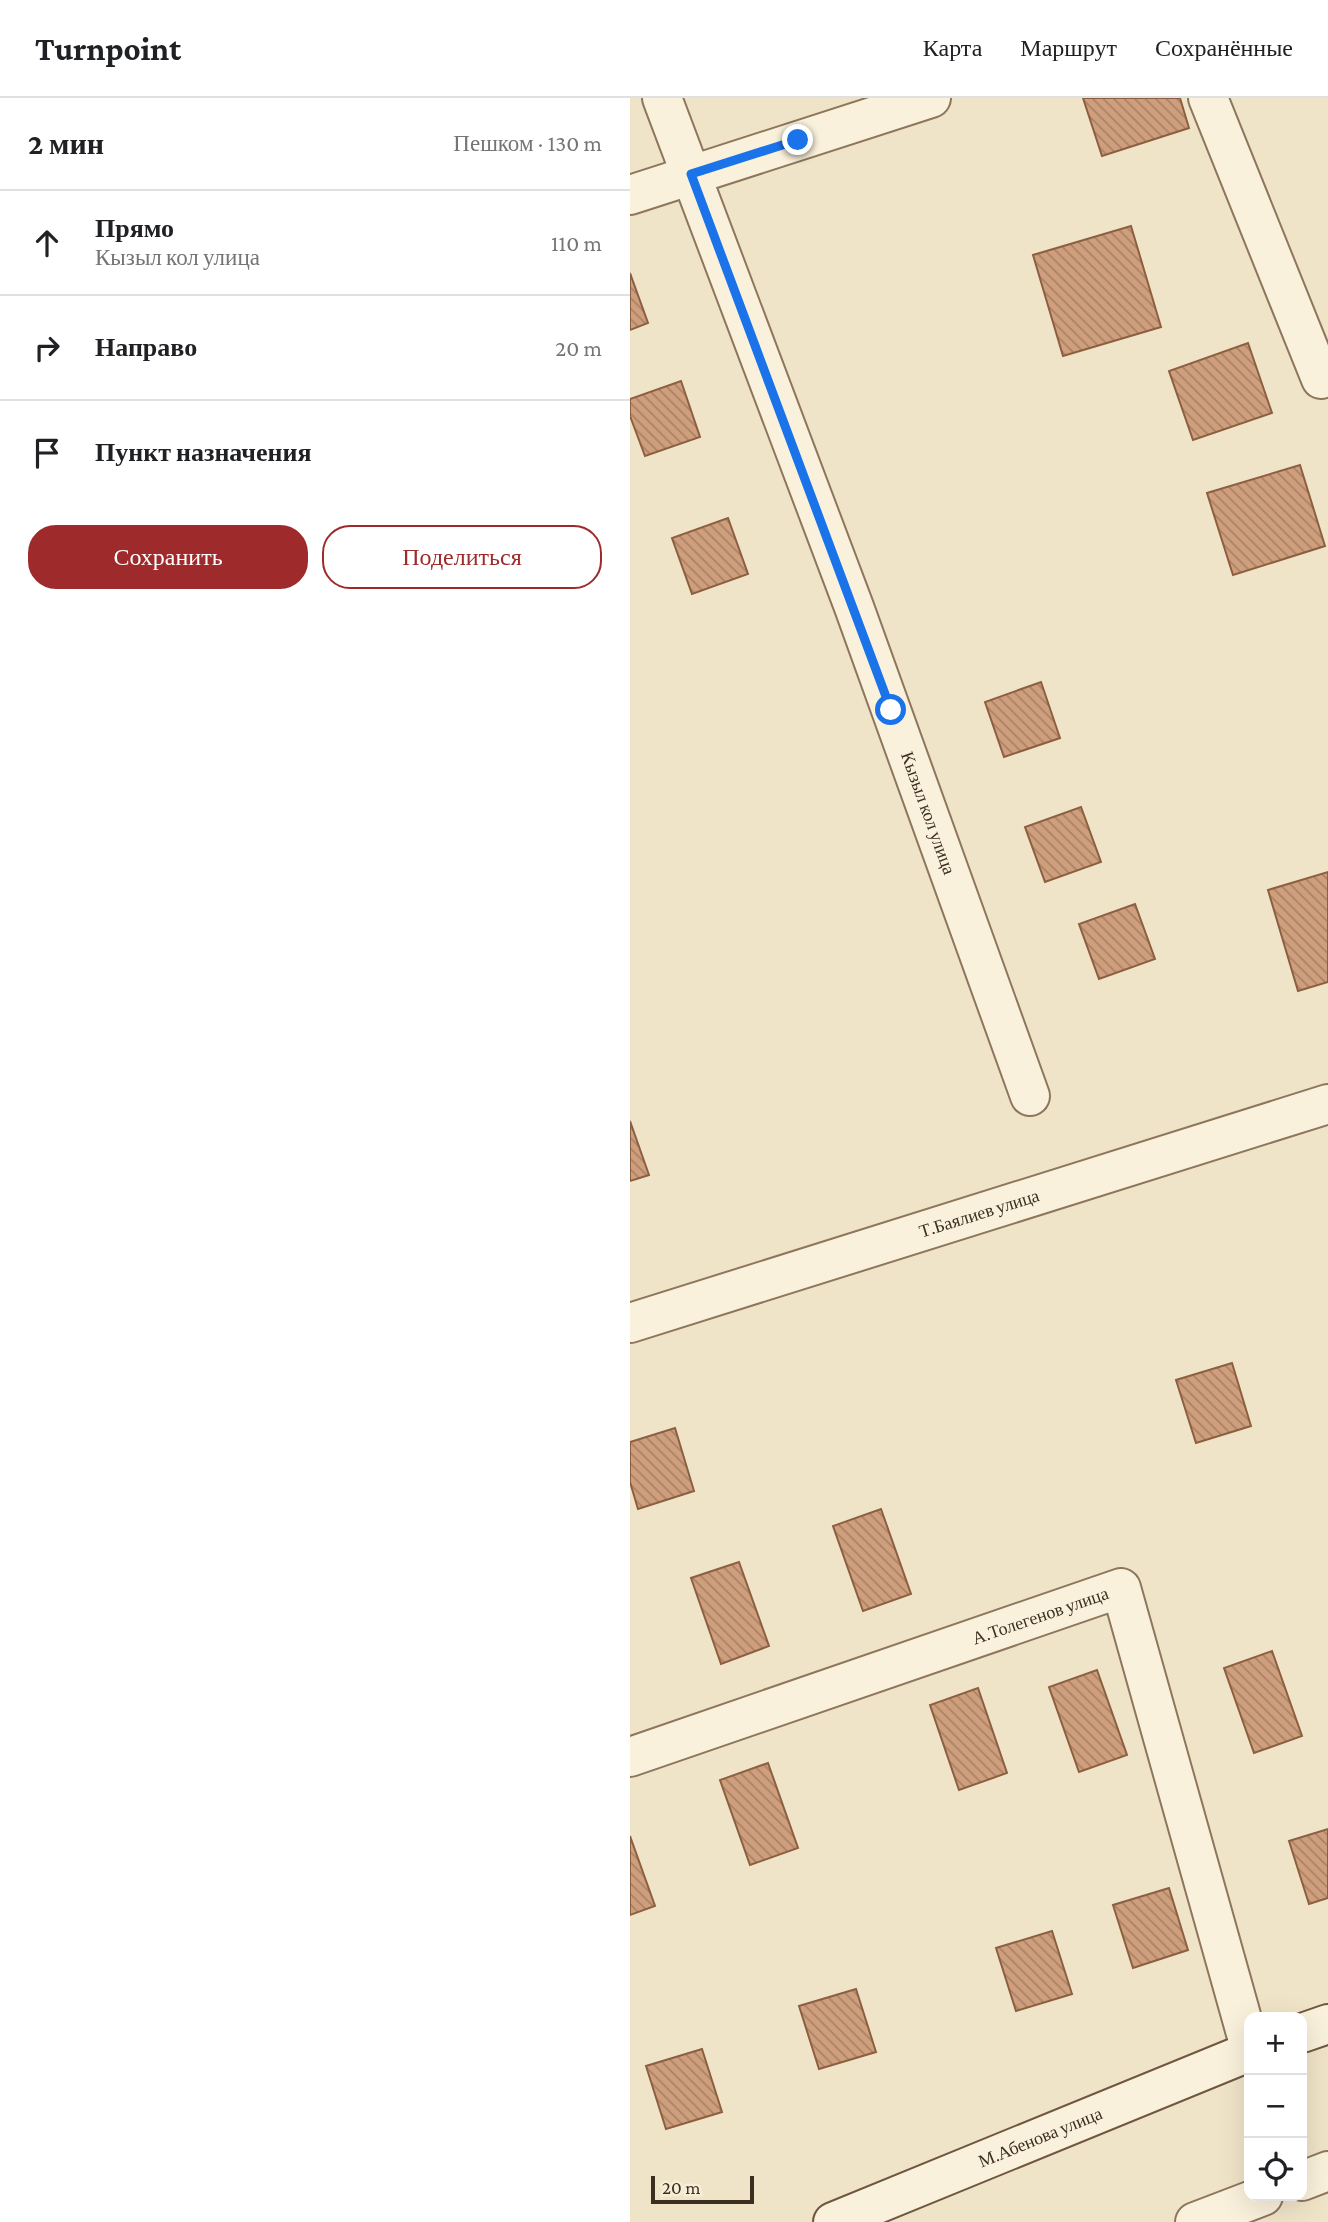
<!DOCTYPE html>
<html lang="ru">
<meta charset="utf-8">
<style>
body{margin:0;font-family:"Crimson Pro",serif;background:#f2f2f2;color:#202124}
.controls{position:absolute;right:21px;bottom:21px;display:grid;overflow:hidden;border-radius:14px;box-shadow:0 7px 28px #0002}
.controls button{width:63px;height:63px;display:grid;place-items:center;padding:0;border:0;border-bottom:2px solid #e0e0e0;background:#fff;color:#202124;font:35px sans-serif}
.scale{position:absolute;left:21px;bottom:18px;width:103px;box-sizing:border-box;padding-left:7px;border:4px solid #3d2e20;border-top:0;font-size:19px;line-height:24px;white-space:nowrap;color:#3d2e20;-webkit-text-stroke:5px #f7eed8;paint-order:stroke}
.stop{position:absolute;width:21px;height:21px;margin:-16px;border:5px solid #1a73e8;border-radius:50%;background:#fff}
.stop.end{background:#1a73e8;border-color:#fff;box-shadow:0 2px 7px #0008}
.list{margin:0;padding:0;list-style:none}
h2{display:flex;justify-content:space-between;align-items:center;height:91px;margin:0;padding:0 28px;font-size:30px}
h2 small{font-size:23px;font-weight:400;color:#757577}
.list li{display:grid;grid-template-columns:46px 1fr auto;gap:21px;align-items:center;box-sizing:border-box;height:105px;padding:0 28px;border-top:2px solid #e0e0e0}
.list b{display:block;font-size:26px;white-space:nowrap}
.list p{margin:0;font-size:23px;white-space:nowrap;color:#757577}
.list em{font-size:23px;font-style:normal;color:#757577}
.actions{display:flex;gap:14px;padding:21px 28px}
.actions a{flex:1;padding:16px 0;border:2px solid #9e2a2b;border-radius:28px;text-align:center;font-size:24px;color:#9e2a2b}
.actions .main{background:#9e2a2b;color:#fff}
.icon{flex:none;width:38px;height:38px;fill:none;stroke:currentColor;stroke-width:2;stroke-linecap:round;stroke-linejoin:round}
.map{position:relative;flex:none;width:698px;height:2124px;overflow:hidden}
header{display:flex;align-items:center;gap:42px;box-sizing:border-box;height:98px;padding:0 35px;background:#fff;border-bottom:2px solid #e0e0e0}
header strong{font-size:33px}
nav{display:flex;gap:38px;margin-inline-start:auto;font-size:24px}
main{display:flex}
aside{flex:1;background:#fff}
.map>svg:first-child{display:block}
.building{fill:url(#building-back-hatch);stroke:#8d5f41;stroke-width:2}
.lines{fill:none;stroke-linecap:round;stroke-linejoin:round}
.minor-casing{stroke:#8d765c;stroke-width:42}
.secondary-casing{stroke:#6f573f;stroke-width:42}
.minor{stroke:#faf1dc;stroke-width:38}
.secondary{stroke:#faf1dc;stroke-width:38}
.route{stroke:#1a73e8;stroke-width:9}
.labels{text-anchor:middle;stroke-width:5;stroke-linejoin:round;paint-order:stroke}
.street-label{font-size:18px;fill:#3d2e20;stroke:#f7eed8}
</style>
<header>
<strong>Turnpoint</strong>
<nav><a>Карта</a><a>Маршрут</a><a>Сохранённые</a></nav>
</header>
<main>
<aside>
<h2>2 мин<small>Пешком · 130 m</small></h2>
<ul class="list">
<li><svg class="icon" aria-label="ahead" viewBox="0 0 24 24"><path d="M12 20V5M6 11l6-6 6 6"/></svg><div><b>Прямо</b><p>Кызыл кол улица</p></div><em>110 m</em></li>
<li><svg class="icon" aria-label="right" viewBox="0 0 24 24"><path d="M7 20v-9h11M14 6l5 5-5 5"/></svg><div><b>Направо</b></div><em>20 m</em></li>
<li><svg class="icon" aria-label="arrive" viewBox="0 0 24 24"><path d="M6 21V4h12l-3 4 3 4H6"/></svg><div><b>Пункт назначения</b></div></li>
</ul>
<div class="actions"><a class="main">Сохранить</a><a>Поделиться</a></div>
</aside>
<div class="map">
<svg width="698" height="2124" viewBox="0 0 698 2124">
<defs>
<pattern id="building-back-hatch" width="6" height="6" patternUnits="userSpaceOnUse" patternTransform="scale(1.75)"><rect width="6" height="6" fill="#cf9f7d"/><path d="M-1 5l2 2M0 0l6 6M5-1l2 2" fill="none" stroke="#a98266"/></pattern>
</defs>
<rect width="100%" height="100%" fill="#f0e4c8"/>
<g class="building">
<polygon points="453,0 550,0 559,30 472,58"/>
<polygon points="501,128 531,229 433,258 403,157"/>
<polygon points="0,175 18,225 0,232"/>
<polygon points="618,245 642,315 563,342 539,273"/>
<polygon points="51,283 70,339 15,358 0,318 0,301"/>
<polygon points="670,367 695,448 603,477 577,395"/>
<polygon points="98,420 118,476 62,496 42,440"/>
<polygon points="411,584 430,640 374,659 355,604"/>
<polygon points="451,709 471,764 415,784 395,729"/>
<polygon points="698,774 698,884 668,893 638,792"/>
<polygon points="505,806 525,861 469,881 449,826"/>
<polygon points="0,1023 19,1077 0,1083"/>
<polygon points="602,1265 621,1328 566,1345 546,1282"/>
<polygon points="45,1330 64,1393 8,1411 0,1384 0,1344"/>
<polygon points="251,1411 281,1496 233,1513 203,1428"/>
<polygon points="109,1464 139,1548 91,1566 61,1480"/>
<polygon points="642,1553 672,1638 624,1655 594,1570"/>
<polygon points="467,1572 497,1657 449,1674 419,1589"/>
<polygon points="348,1590 377,1675 329,1692 300,1607"/>
<polygon points="138,1665 168,1750 120,1767 90,1682"/>
<polygon points="698,1731 698,1800 679,1806 659,1743"/>
<polygon points="0,1738 25,1808 0,1817"/>
<polygon points="539,1790 558,1852 503,1870 483,1807"/>
<polygon points="422,1833 442,1896 386,1913 366,1850"/>
<polygon points="226,1891 246,1954 189,1971 169,1908"/>
<polygon points="72,1951 92,2014 36,2031 16,1968"/>
</g>
<g class="lines">
<defs>
<g id="minor">
<path id="s1" d="M32,0L224,509L400,998"/>
<polyline points="578,0 691,281"/>
<polyline points="0,97 301,0"/>
<path id="s2" d="M0,1225L698,1006"/>
<path id="s3" d="M0,1659L491,1490L619,1946"/>
<polyline points="672,2083 698,2073"/>
<polyline points="565,2124 633,2098"/>
</g>
<g id="secondary">
<polyline points="672,1935 698,1926"/>
<path id="s4" d="M203,2124L619,1954"/>
</g>
</defs>
<use href="#minor" class="minor-casing"/>
<use href="#secondary" class="secondary-casing"/>
<use href="#minor" class="minor"/>
<use href="#secondary" class="secondary"/>
</g>
<g class="lines">
<polyline class="route" points="168,42 61,76 261,612"/>
</g>
<g class="labels">
<g class="street-label">
<text dy="6" stroke="none"><textPath href="#s1" startOffset="763">Кызыл кол улица</textPath></text>
<text dy="6" stroke="none"><textPath href="#s2" startOffset="366">Т.Баялиев улица</textPath></text>
<text dy="6" stroke="none"><textPath href="#s3" startOffset="434">А.Толегенов улица</textPath></text>
<text dy="6" stroke="none"><textPath href="#s4" startOffset="224">М.Абенова улица</textPath></text>
</g>
</g>
</svg>
<div class="controls">
<button>+</button>
<button>−</button>
<button><svg class="icon" aria-label="locate" viewBox="0 0 24 24"><circle cx="12" cy="12" r="6"/><path d="M12 2v4M12 18v4M2 12h4M18 12h4"/></svg></button>
</div>
<div class="scale">20 m</div>
<div class="stop" style="left:261px;top:612px"></div>
<div class="stop end" style="left:168px;top:42px"></div>
</div>
</main>
